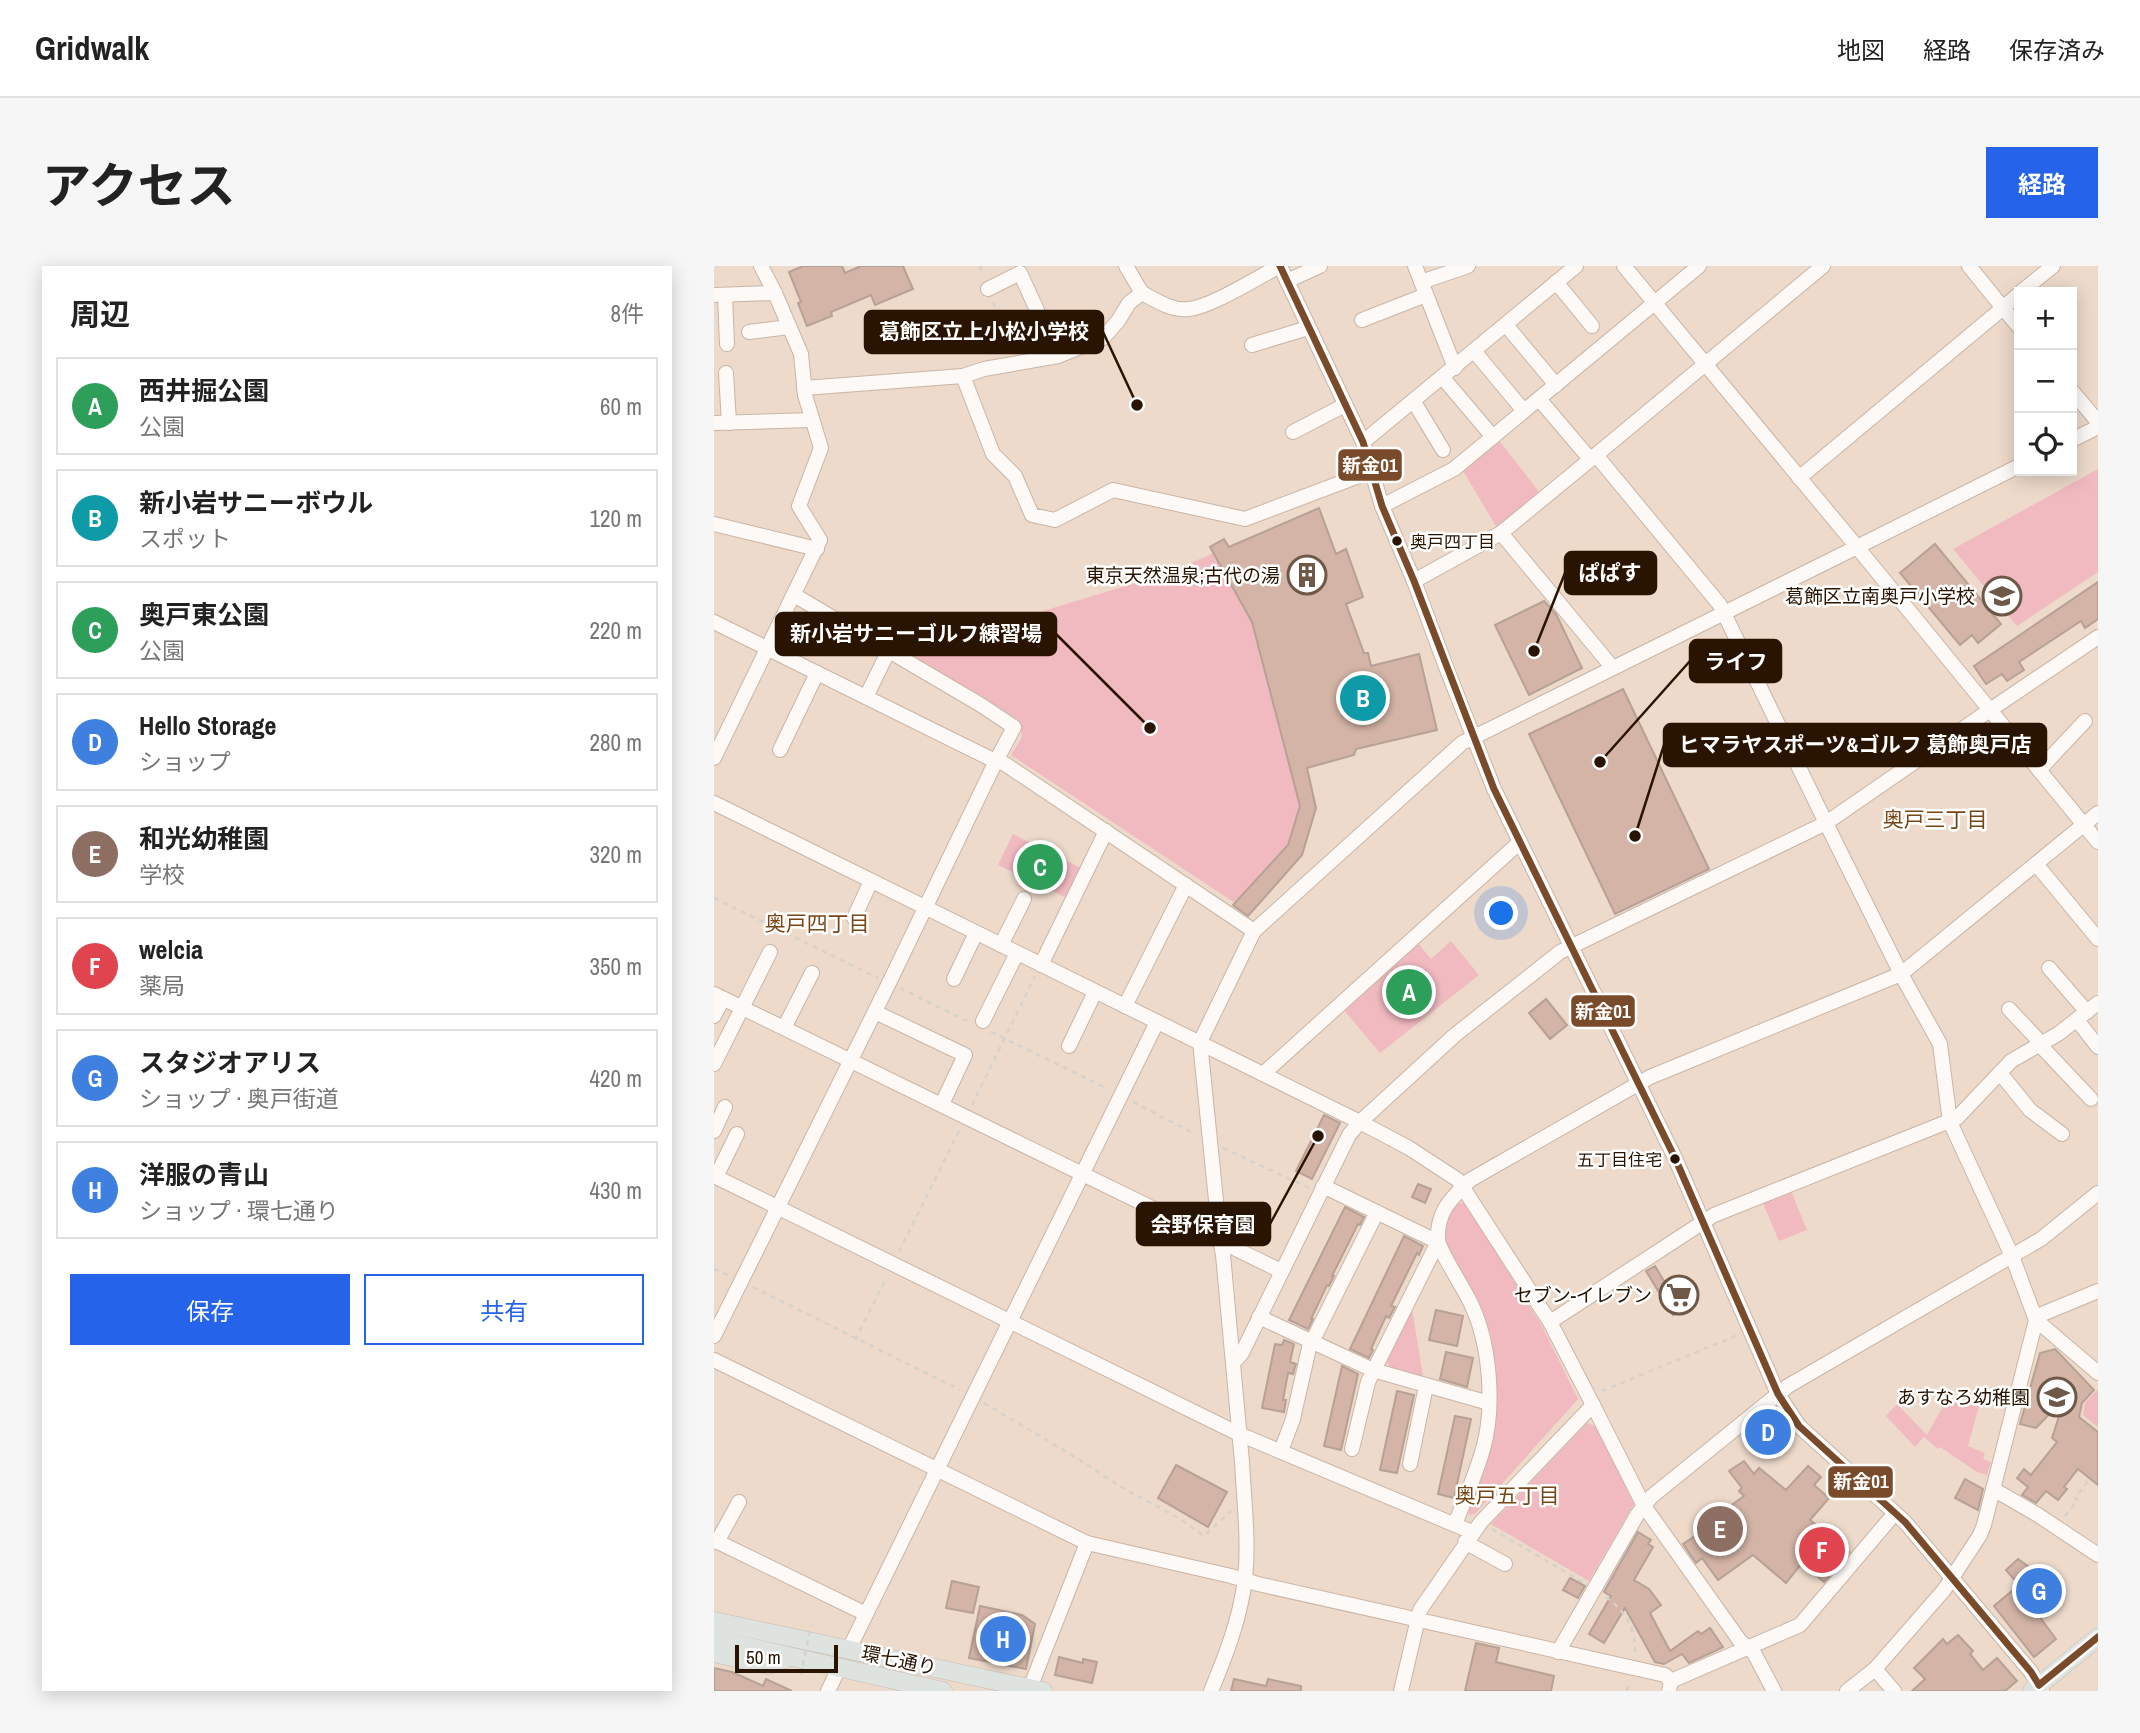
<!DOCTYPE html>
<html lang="ja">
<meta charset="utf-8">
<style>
body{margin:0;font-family:"Archivo Narrow","Noto Sans JP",sans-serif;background:#f6f6f6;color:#222}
.controls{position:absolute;right:21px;top:21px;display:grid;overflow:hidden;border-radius:0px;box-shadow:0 4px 18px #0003}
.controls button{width:63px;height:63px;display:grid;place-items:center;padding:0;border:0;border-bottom:2px solid #e0e0e0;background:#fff;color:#222;font:35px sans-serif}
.scale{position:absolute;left:21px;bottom:18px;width:103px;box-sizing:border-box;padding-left:7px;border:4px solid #291402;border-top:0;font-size:19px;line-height:24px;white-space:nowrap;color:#291402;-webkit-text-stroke:5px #fff;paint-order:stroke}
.you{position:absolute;left:788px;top:648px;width:24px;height:24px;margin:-18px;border:5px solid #fff;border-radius:50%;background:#1a73e8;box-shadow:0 0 0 10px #1a73e833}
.badge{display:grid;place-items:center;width:46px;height:46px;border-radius:50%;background:#2563eb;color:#fff;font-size:23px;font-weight:700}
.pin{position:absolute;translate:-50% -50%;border:4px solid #fff;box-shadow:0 2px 7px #0006}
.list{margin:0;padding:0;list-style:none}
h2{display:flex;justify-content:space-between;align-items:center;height:91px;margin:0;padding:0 28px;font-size:30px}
h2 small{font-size:23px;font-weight:400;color:#767676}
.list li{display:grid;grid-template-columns:46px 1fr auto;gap:21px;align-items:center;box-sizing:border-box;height:98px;margin:0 14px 14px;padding:0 14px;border:2px solid #e0e0e0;border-radius:0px}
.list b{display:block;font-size:26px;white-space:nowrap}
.list p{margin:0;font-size:23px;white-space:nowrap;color:#767676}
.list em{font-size:23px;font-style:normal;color:#767676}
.actions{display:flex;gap:14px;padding:21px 28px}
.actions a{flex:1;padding:16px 0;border:2px solid #2563eb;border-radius:0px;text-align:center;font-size:24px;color:#2563eb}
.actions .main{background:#2563eb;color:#fff}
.icon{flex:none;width:38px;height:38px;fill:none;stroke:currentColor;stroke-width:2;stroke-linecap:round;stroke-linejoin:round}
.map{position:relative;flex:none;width:1384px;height:1425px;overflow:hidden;border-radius:0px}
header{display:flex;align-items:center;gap:42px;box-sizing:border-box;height:98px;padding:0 35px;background:#fff;border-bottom:2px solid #e0e0e0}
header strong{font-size:33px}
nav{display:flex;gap:38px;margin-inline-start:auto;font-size:24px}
.intro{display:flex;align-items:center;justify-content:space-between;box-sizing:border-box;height:168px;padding:0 42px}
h1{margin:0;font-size:49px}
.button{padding:18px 32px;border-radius:0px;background:#2563eb;color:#fff;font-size:24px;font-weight:700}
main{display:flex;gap:42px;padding:0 42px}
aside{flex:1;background:#fff;border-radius:0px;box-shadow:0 4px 18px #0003}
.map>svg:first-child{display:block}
.green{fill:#f1bac1}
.building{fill:#d3b4a6;stroke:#b7a196;stroke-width:2}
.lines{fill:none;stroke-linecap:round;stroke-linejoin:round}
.minor-casing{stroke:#c9b5a5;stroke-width:16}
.major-casing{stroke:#c6bab1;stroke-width:19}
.path{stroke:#d7d1cb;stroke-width:2.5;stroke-dasharray:5 5;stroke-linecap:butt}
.minor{stroke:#fcf9f7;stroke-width:14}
.major{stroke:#dee3e0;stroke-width:18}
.path-bridge{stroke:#d7d1cb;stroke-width:2.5;stroke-dasharray:5 5;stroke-linecap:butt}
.bus-1-casing{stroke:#fff;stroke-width:12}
.bus-1{stroke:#7a4b2a;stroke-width:7}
.bus-dot{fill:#291402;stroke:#fff;stroke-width:2.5}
.labels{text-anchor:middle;stroke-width:5;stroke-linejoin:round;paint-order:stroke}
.bus-label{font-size:17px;fill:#291402;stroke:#fff;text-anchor:start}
.poi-label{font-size:19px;fill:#291402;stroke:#fff;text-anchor:end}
.street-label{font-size:19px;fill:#291402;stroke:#fff}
.neighbourhood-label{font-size:21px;fill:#784615;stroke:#fff}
.leader{fill:none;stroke:#291402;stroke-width:2.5}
.callout-dot{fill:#291402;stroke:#fff;stroke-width:2.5}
.callout{fill:#291402;stroke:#291402;stroke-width:2.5}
.callout-label{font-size:21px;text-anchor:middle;font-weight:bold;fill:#fff}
.line-badge{stroke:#fff;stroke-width:2.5}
.badge-label{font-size:19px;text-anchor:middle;font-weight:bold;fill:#fff}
</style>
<header>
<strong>Gridwalk</strong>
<nav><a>地図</a><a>経路</a><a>保存済み</a></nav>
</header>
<div class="intro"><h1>アクセス</h1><a class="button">経路</a></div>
<main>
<aside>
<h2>周辺<small>8件</small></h2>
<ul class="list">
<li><span class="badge" style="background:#2e9e5b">A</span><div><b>西井掘公園</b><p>公園</p></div><em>60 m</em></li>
<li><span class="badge" style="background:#0f9aa8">B</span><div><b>新小岩サニーボウル</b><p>スポット</p></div><em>120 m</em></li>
<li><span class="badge" style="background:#2e9e5b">C</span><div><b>奥戸東公園</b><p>公園</p></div><em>220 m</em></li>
<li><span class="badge" style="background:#3f7fe0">D</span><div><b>Hello Storage</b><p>ショップ</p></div><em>280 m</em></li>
<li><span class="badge" style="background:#8d6e63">E</span><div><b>和光幼稚園</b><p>学校</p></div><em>320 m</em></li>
<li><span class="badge" style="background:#e0444e">F</span><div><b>welcia</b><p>薬局</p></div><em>350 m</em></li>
<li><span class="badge" style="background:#3f7fe0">G</span><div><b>スタジオアリス</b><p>ショップ · 奥戸街道</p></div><em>420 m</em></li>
<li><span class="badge" style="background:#3f7fe0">H</span><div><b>洋服の青山</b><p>ショップ · 環七通り</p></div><em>430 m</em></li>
</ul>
<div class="actions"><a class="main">保存</a><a>共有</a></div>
</aside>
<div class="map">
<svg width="1384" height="1425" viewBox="0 0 1384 1425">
<rect width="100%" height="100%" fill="#eddacb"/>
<g class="green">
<polygon points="783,172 826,227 783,262 748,203"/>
<polygon points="1384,203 1384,306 1303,360 1239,283"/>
<polygon points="500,287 538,356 586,540 574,579 521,637 297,489 308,471 305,454 196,390 201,384 451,308"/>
<polygon points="299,568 369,603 355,633 284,599"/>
<polygon points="737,675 765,709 666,787 629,743 703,676 717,693"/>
<polygon points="1077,925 1093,964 1065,975 1048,935"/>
<polygon points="741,937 751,937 828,1060 864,1133 761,1248 756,1249 753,1246 781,1117 776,1067 768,1045 733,980 731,966 735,950"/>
<polygon points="698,1043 709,1110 676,1102 672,1093"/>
<polygon points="1384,1123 1384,1161 1369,1149 1371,1137"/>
<polygon points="1233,1133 1265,1140 1254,1180 1271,1187 1269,1193 1277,1196 1273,1209 1263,1206 1226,1181 1224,1183 1210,1171 1201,1181 1172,1150 1183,1138 1213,1169"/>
<polygon points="873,1157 882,1160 920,1238 875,1315 777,1258"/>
</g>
<g class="building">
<polygon points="89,0 128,0 131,7 147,0 189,0 199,23 161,39 157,29 117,46 118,50 93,60 84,37 87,36 75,6"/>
<polygon points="605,242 622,288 632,283 649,331 632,338 650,387 654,387 657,400 705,388 723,464 642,483 640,489 593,502 602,542 588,589 534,650 519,639 574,579 586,540 538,356 496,281 510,273 515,281"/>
<polygon points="1221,278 1287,358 1264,377 1258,369 1246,379 1186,307"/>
<polygon points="1384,316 1384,353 1371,362 1367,355 1305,396 1310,404 1293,415 1288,408 1272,418 1260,400"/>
<polygon points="830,335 842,348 868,402 815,429 781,359"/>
<polygon points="909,423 995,603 901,648 815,468"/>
<polygon points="832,733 853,759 836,773 815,747"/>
<polygon points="610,849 626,857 598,913 582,905"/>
<polygon points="704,918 717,923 711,937 698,931"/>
<polygon points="631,941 650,951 646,959 644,958 618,1010 620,1010 615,1020 613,1019 597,1053 599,1053 594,1063 575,1054"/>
<polygon points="690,970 709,980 705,989 703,987 677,1040 681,1041 675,1052 672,1050 657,1083 659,1084 655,1092 636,1083"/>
<polygon points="941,1000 953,1020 965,1012 980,1036 959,1049 932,1005"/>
<polygon points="722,1044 749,1050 743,1080 715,1074"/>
<polygon points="570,1074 580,1078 576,1096 582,1098 579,1108 574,1107 569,1134 572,1134 570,1146 548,1142 561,1078 568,1079"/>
<polygon points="1341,1083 1380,1124 1368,1137 1365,1151 1384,1166 1384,1219 1364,1203 1350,1221 1353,1223 1344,1234 1332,1225 1322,1237 1308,1229 1314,1221 1303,1212 1310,1203 1317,1209 1343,1176 1338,1172 1351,1132 1322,1162 1306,1158 1326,1087"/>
<polygon points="732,1086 759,1092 753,1121 726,1113"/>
<polygon points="628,1100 644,1108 627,1184 610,1180"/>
<polygon points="683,1125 700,1129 683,1207 666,1204"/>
<polygon points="1054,1149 1059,1155 1061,1153 1072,1170 1053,1191 1034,1165"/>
<polygon points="741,1150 757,1153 740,1232 724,1228"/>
<polygon points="1030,1195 1040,1208 1045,1202 1072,1224 1094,1200 1107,1211 1100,1219 1115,1232 1096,1254 1135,1286 1110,1316 1088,1297 1072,1317 1039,1289 1004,1314 988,1292 982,1297 969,1278 984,1268 982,1265 1030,1230 1025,1225 1028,1222 1015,1205"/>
<polygon points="462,1199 513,1226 494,1261 444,1232"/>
<polygon points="1251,1213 1269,1223 1264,1244 1241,1232"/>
<polygon points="924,1266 937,1274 934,1278 939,1281 920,1314 935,1323 947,1339 936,1347 956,1385 984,1365 987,1368 996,1362 1009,1381 1003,1384 975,1397 968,1388 950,1398 941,1396 911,1342 890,1377 875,1368 897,1330 890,1326"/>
<polygon points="1304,1293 1347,1324 1338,1337 1333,1340 1319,1342 1342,1373 1320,1391 1280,1340 1305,1319 1292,1304"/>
<polygon points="856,1312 871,1320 864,1332 849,1324"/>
<polygon points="238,1315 265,1321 259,1347 232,1342"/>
<polygon points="266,1340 308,1349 321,1358 312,1403 255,1392"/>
<polygon points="1244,1369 1259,1385 1256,1388 1269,1404 1283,1392 1303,1415 1291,1425 1198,1425 1211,1413 1200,1402 1229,1373 1233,1378"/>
<polygon points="762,1377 785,1382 782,1396 840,1410 837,1425 751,1425"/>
<polygon points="345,1391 369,1397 369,1393 383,1396 378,1417 341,1409"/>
<polygon points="0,1402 18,1406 49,1420 52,1413 78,1425 0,1425"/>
<polygon points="520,1413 552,1420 554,1413 587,1420 587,1425 517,1425"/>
</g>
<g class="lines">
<defs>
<g id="minor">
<polyline points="412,0 428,27"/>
<polyline points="566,0 649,176 668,240 700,315 732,401 780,523 961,892 1064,1128 1085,1160 1191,1256 1317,1406 1328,1425"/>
<polyline points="701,0 741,102"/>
<polyline points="1255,0 1289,42 1305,28"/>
<polyline points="573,15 606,0"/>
<polyline points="707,16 754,0"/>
<polyline points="842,16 878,60"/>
<polyline points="274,23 306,7 344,90"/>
<polyline points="1307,26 1339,0"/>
<polyline points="0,29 61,27"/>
<polyline points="11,29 13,78"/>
<polyline points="648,54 712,29"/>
<polyline points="792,59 842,119"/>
<polyline points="35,66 75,61"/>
<polyline points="538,79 594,62"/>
<polyline points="760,85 810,145"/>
<polyline points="12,107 15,157"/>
<polyline points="249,110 279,188 301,210 318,249 341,254 399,224 531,253 658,205"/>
<polyline points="729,112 779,171"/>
<path d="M90,122L249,110L270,103L344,90L389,72L404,55L415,37L428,27C443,35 458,45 475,43C497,41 544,11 566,0"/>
<polyline points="1358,125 1384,156"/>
<polyline points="825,133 876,193"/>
<polyline points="700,136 729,184"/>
<polyline points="0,157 98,154"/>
<polyline points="579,166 631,139"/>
<polyline points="1358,174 1384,161"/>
<polyline points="649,176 862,0"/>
<polyline points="882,189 1109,0"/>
<polyline points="1305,200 1143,281 1276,444 1384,371"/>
<polyline points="1085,212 1289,42 1305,61"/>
<polyline points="668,240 740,203 985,0"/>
<polyline points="0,258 103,283"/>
<polyline points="700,315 787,267"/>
<polyline points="0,356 275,492 291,498 540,665"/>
<polyline points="152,431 175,384"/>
<polyline points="66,484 103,407"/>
<polyline points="0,492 106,274 85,240 107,182 91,129 87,88 61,27 47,0"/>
<polyline points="1325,504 1371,455"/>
<polyline points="0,537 646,856 695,882 744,914 836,1056 879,1139"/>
<polyline points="1322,598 1384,673"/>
<polyline points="140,652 157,615"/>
<polyline points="287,679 310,633"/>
<polyline points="327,699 392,565"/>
<polyline points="1335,702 1373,746"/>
<polyline points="240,713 262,667"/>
<polyline points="0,728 567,1005"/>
<polyline points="411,740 472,619"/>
<polyline points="1295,743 1328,778"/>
<polyline points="161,746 251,789 228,838"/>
<polyline points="0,750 9,733"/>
<polyline points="1363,754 1384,781"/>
<polyline points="269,755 303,687"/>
<polyline points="70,762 98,707"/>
<polyline points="1326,779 1377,833"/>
<polyline points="355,780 381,726"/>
<polyline points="0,798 56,686"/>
<polyline points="1286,807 1316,844 1348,868"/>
<polyline points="549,808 806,576"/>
<polyline points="0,865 11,841"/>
<polyline points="0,910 525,1168 758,1266"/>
<polyline points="2,911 23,868"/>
<polyline points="609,920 724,976 654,1116 638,1183"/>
<polyline points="545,1051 659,1104 775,1137"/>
<polyline points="1321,1051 1384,1025"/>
<polyline points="1322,1054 1384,1107"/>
<polyline points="836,1056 1000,949 1243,852 1297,795 1344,768 1384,737"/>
<polyline points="0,1070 175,717 282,495 300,461 267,439 80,329"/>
<polyline points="0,1094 373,1277 517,1310 544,1318 951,1409 957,1415 955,1425"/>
<polyline points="519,1097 528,1087 635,869 646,856 741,769 846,686 1112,557 1006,339 882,189 787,267 898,401"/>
<polyline points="567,1185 579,1153 595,1082 663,946"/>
<polyline points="696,1198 712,1120"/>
<polyline points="1279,1223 1324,1249 1384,1289"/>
<path d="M741,1258C751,1233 762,1208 769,1183C781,1141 776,1079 758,1040C752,1025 724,984 724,973C723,944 738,932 756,914L936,811L1187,708L1384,547"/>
<polyline points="0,1274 152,1348"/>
<polyline points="3,1276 25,1236"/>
<polyline points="751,1276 791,1298"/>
<polyline points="135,1383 443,756"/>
<polyline points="844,1386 923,1249 937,1231 1074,1120 1327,973 1384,927"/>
<polyline points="1161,1403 1230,1324 1266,1269 1270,1259 1322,1054 1298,990 1236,856 1226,778 1187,708 1112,557 1276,444 1384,576"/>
<polyline points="957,1415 1086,1359 1181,1247"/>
<polyline points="316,1422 373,1277"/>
<polyline points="114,1425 125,1402"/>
<path d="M497,1425C512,1389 526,1353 531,1313C535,1275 530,1235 528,1196C522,1127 515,1058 509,989L506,974L486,776L540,665L748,477L1143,281L910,0"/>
<polyline points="687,1425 706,1344 767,1256 879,1139 930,1240 1026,1375 1040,1387 1060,1425"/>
<polyline points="1133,1425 1161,1403 1180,1425"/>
</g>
<g id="major">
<polyline points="0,1355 329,1425"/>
<polyline points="0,1373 229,1425"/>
<polyline points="0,1387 54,1399 76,1391"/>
<polyline points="1318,1425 1384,1371"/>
</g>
</defs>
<use href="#minor" class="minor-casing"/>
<use href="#major" class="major-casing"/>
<g class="path">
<polyline points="266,0 269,10"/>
<polyline points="279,36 297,86"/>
<polyline points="0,632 164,712"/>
<polyline points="186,722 255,756"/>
<polyline points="277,766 394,823"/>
<polyline points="419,836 481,868"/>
<polyline points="258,839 321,710"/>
<polyline points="509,882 595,922"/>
<polyline points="185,986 246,863"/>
<polyline points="0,1003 14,1009"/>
<polyline points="39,1021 246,1124"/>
<polyline points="141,1074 173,1011"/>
<polyline points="888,1125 1024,1069"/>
<polyline points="270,1137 366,1194 409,1222 463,1251 490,1270 517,1245"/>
<polyline points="1351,1250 1364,1234 1361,1232 1374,1215"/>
<polyline points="778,1263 869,1316"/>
<path d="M892,1331C912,1346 922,1363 921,1388"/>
<polyline points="913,1425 915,1415"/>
</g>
<use href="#minor" class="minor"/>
<use href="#major" class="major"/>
<polyline class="path-bridge" points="87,1409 97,1359"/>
<defs>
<g id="bus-1">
<polyline points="566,0 649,176 668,240 700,315 780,523 961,892 1064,1128 1085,1160 1191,1256 1317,1406 1325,1419"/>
<polyline points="1325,1419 1384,1371"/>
</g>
</defs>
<use href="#bus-1" class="bus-1-casing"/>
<use href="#bus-1" class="bus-1"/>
</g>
<defs>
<symbol id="building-ring" viewBox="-11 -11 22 22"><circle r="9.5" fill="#fff" stroke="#6e5948" stroke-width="1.5"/><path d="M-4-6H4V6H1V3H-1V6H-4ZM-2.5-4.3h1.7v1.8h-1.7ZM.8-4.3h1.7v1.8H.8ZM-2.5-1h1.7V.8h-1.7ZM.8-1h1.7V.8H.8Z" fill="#6e5948"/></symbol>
<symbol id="school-ring" viewBox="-11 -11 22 22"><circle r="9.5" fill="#fff" stroke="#6e5948" stroke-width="1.5"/><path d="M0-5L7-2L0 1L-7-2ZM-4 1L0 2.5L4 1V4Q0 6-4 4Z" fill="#6e5948"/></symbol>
<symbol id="supermarket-ring" viewBox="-11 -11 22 22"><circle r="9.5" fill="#fff" stroke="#6e5948" stroke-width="1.5"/><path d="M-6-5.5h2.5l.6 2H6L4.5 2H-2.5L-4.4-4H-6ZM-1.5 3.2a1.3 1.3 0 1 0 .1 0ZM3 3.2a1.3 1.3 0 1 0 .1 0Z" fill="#6e5948"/></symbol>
</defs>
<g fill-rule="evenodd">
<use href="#building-ring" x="571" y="287" width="44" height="44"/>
<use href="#school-ring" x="1266" y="308" width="44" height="44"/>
<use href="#supermarket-ring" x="943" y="1007" width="44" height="44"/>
<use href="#school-ring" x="1321" y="1109" width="44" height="44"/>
</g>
<g class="bus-dot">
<circle cx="683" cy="275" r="6"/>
<circle cx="961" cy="893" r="6"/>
</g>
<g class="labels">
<g class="bus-label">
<text x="696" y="282">奥戸四丁目</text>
<text x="948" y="900" text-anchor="end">五丁目住宅</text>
</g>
<g class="poi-label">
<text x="566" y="316">東京天然温泉;古代の湯</text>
<text x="1261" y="337">葛飾区立南奥戸小学校</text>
<text x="938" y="1036">セブン-イレブン</text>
<text x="1316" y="1138">あすなろ幼稚園</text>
</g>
<g class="street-label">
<text transform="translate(185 1394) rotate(12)" y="7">環七通り</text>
</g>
<g class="neighbourhood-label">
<text x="1221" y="561">奥戸三丁目</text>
<text x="103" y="665">奥戸四丁目</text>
<text x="793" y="1237">奥戸五丁目</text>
</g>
</g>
<path class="leader" d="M423 139L389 66M820 385L851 307M436 462L342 368M886 496L976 395M921 570L950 479M604 870L556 958"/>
<g class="callout-dot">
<circle cx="423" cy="139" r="7"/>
<circle cx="820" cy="385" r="7"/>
<circle cx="436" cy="462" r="7"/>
<circle cx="886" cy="496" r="7"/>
<circle cx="921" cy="570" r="7"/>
<circle cx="604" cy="870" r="7"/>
</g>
<g class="callout">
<rect x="151" y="45" width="238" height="42" rx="7"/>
<rect x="851" y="286" width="91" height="42" rx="7"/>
<rect x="62" y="347" width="280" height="42" rx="7"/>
<rect x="976" y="374" width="91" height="42" rx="7"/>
<rect x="950" y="458" width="382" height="42" rx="7"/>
<rect x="423" y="937" width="133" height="42" rx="7"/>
</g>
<g class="callout-label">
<text x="270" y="73">葛飾区立上小松小学校</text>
<text x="896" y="314">ぱぱす</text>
<text x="202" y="375">新小岩サニーゴルフ練習場</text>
<text x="1022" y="403">ライフ</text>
<text x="1141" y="486">ヒマラヤスポーツ&amp;ゴルフ 葛飾奥戸店</text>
<text x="489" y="966">会野保育園</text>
</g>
<g class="line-badge">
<rect x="623" y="182" width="66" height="34" rx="7" fill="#7a4b2a"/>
<rect x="856" y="728" width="66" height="34" rx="7" fill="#7a4b2a"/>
<rect x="1113" y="1199" width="67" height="34" rx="7" fill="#7a4b2a"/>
</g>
<g class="badge-label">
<text x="656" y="206">新金01</text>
<text x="889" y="752">新金01</text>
<text x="1147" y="1222">新金01</text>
</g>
</svg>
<div class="controls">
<button>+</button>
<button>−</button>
<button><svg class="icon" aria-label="locate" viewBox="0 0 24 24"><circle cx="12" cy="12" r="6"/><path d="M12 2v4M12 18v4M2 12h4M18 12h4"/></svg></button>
</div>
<div class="scale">50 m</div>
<div class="you"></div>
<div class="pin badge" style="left:695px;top:726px;background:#2e9e5b">A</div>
<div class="pin badge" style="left:649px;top:432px;background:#0f9aa8">B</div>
<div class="pin badge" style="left:326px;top:601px;background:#2e9e5b">C</div>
<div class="pin badge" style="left:1054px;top:1166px;background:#3f7fe0">D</div>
<div class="pin badge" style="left:1006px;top:1263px;background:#8d6e63">E</div>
<div class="pin badge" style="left:1108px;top:1284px;background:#e0444e">F</div>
<div class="pin badge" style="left:1325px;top:1325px;background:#3f7fe0">G</div>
<div class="pin badge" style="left:289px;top:1373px;background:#3f7fe0">H</div>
</div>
</main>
